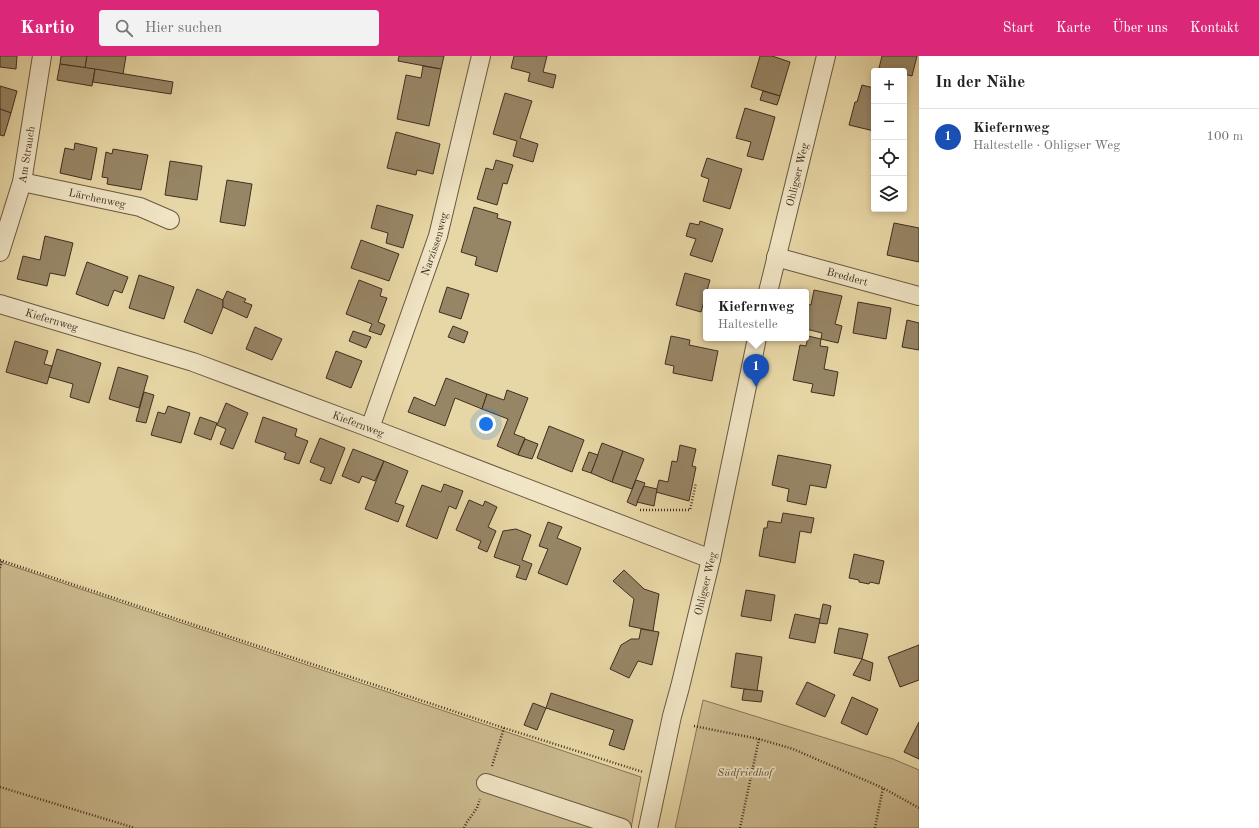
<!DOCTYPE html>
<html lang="de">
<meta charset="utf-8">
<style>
body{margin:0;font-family:"Old Standard TT",serif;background:#f2f2f2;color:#222}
.controls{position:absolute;right:12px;top:12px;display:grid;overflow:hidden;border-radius:4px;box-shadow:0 2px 6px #0003}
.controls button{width:36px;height:36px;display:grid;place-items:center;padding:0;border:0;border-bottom:1px solid #e0e0e0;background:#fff;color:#222;font:20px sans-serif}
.you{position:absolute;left:486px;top:368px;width:14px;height:14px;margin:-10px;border:3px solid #fff;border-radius:50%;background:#1a73e8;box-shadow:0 0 0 6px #1a73e833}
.badge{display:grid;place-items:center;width:26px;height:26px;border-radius:50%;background:#db2777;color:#fff;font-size:13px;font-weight:700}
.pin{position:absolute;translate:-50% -33px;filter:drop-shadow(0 1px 2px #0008)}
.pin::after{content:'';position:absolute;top:21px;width:14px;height:12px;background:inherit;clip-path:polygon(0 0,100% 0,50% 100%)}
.popup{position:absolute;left:703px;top:233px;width:106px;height:52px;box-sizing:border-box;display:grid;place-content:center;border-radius:4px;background:#fff;filter:drop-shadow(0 1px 3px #0005);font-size:13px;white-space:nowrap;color:#767676}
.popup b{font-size:15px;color:#222}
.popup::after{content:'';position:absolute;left:50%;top:100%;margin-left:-8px;border:8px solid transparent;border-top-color:#fff}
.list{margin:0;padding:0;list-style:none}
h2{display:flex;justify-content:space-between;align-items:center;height:52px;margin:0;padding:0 16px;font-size:17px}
h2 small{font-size:13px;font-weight:400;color:#767676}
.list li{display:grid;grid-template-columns:26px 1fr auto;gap:12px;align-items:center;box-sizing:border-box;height:56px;padding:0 16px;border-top:1px solid #e0e0e0}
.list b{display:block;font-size:15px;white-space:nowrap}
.list p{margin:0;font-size:13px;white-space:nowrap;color:#767676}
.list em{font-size:13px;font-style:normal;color:#767676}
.icon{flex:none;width:22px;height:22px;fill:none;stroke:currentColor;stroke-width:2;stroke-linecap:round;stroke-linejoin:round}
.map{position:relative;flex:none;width:919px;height:772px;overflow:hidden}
header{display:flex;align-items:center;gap:24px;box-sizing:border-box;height:56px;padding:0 20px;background:#db2777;color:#fff}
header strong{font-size:19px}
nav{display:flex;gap:22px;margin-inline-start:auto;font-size:14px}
.search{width:280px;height:36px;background:#f2f2f2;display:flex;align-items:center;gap:10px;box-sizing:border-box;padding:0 14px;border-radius:4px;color:#767676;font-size:15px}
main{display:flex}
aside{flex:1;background:#fff}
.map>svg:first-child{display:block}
.green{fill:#cbba8f;stroke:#867458}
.building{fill:#978666;stroke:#402e20}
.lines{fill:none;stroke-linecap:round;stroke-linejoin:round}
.minor-casing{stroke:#6a5842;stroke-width:20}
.path{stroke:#402e20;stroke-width:2.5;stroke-dasharray:1 2;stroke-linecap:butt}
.minor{stroke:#f0e5c5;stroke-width:18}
.labels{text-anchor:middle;stroke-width:3.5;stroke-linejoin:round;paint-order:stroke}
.street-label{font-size:11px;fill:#402e20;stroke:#f0e5c5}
.park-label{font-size:11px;font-style:italic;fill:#5c4a36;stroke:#f0e5c5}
</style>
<header>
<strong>Kartio</strong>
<div class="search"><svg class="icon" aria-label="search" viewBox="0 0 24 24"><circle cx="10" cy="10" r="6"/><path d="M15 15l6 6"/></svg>Hier suchen</div>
<nav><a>Start</a><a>Karte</a><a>Über uns</a><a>Kontakt</a></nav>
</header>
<main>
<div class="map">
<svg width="919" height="772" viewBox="0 0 919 772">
<rect width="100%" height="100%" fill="#e8d7a6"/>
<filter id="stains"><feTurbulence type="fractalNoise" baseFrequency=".005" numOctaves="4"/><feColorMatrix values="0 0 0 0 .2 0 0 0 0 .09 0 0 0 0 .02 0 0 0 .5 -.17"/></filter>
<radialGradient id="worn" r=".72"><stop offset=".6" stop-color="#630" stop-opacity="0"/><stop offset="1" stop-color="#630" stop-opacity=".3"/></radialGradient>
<g class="green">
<polygon points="0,506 641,721 631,772 0,772"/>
<polygon points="703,644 893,703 919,714 919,772 675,772"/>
</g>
<g class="building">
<polygon points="0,0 17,0 16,13 0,11"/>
<polygon points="61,0 87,0 85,12 60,8"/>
<polygon points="87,0 126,0 123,18 85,12"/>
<polygon points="399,0 444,0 441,13 398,5"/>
<polygon points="514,0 547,0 543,16 556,19 553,32 528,25 530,17 511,12"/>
<polygon points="760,0 772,0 790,6 780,40 751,31"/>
<polygon points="882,0 917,0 912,20 904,18 904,15 892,15 879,12"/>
<polygon points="60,8 95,13 92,30 57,24"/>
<polygon points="423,10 441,13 429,70 397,63 406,19 421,22"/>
<polygon points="95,13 173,26 171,38 93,26"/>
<polygon points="862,29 874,32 874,75 849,69 855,46 857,46"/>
<polygon points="0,30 17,35 11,57 0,53"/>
<polygon points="763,35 780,40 777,49 760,44"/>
<polygon points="505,37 532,45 520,82 538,88 533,106 513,100 517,85 493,78"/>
<polygon points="745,52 775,61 763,104 747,100 751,86 736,82"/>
<polygon points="0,53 11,57 4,80 0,79"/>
<polygon points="396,76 440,88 433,118 417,114 416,119 387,112"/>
<polygon points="75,87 97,92 91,124 60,117 65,92 74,94"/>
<polygon points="113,93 148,99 141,134 107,128 108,122 102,121 106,96 112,98"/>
<polygon points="707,102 742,113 730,153 703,145 709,123 701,120"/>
<polygon points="496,104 513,109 507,128 503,127 497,149 477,143 486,112 493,114"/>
<polygon points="170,105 202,110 197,144 165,139"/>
<polygon points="227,124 252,128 245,170 220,166"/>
<polygon points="377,149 413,159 403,192 386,187 388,177 371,172"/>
<polygon points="474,151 498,158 497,162 511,166 497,216 475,209 477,201 461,196"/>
<polygon points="700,165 723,173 712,206 690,199 696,183 686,180 690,167 699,169"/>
<polygon points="894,167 919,172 919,206 887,199"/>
<polygon points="45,180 73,187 65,220 50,217 47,230 17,223 23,200 40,204"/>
<polygon points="361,184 399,198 389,225 351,212"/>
<polygon points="87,206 128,221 122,237 114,234 108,250 76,238"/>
<polygon points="685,217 710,224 701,256 676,249"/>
<polygon points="139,219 174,231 164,263 129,252"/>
<polygon points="359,224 382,233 380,240 387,242 378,266 385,269 381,279 369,275 372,268 346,258"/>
<polygon points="447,231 469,238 461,263 439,256"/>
<polygon points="197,233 223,244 223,251 212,278 184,266"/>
<polygon points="814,234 842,240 835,268 842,270 838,287 821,283 822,277 806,273 806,248 811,249"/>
<polygon points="227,235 246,243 244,246 252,249 247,262 223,251 223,244"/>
<polygon points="858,246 891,252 886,283 853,277"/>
<polygon points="907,264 919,267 919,294 902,291"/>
<polygon points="453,270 468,276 464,287 448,281"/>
<polygon points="255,271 282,283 272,304 246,293"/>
<polygon points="353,275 371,281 366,292 349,285"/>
<polygon points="671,280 690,284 689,289 718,295 712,325 673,317 674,310 665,308"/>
<polygon points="808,280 821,283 820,290 828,291 824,313 838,316 834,340 811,336 813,328 793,324 800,289 806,290"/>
<polygon points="15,285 48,295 44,308 52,310 47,328 6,316"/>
<polygon points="57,293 101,307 89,347 70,341 73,328 49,321"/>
<polygon points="336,295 362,305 351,332 326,322"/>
<polygon points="118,311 148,320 139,352 109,343"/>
<polygon points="446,322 487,338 482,353 455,342 445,370 408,356 414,341 435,350"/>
<polygon points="507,334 528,342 514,378 525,382 518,399 497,390 508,363 482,353 487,338 504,344"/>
<polygon points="144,336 154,339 146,367 136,365"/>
<polygon points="226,347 248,357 233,393 220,388 226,373 217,369"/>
<polygon points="168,350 190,357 181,387 151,379 158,356 165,358"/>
<polygon points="200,361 217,367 211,384 194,378"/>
<polygon points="263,361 297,373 295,380 308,385 299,408 284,403 286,397 255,386"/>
<polygon points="549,370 584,384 572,416 537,402"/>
<polygon points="320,382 345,392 331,428 320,424 325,412 310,406"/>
<polygon points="525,383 538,388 532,403 518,399"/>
<polygon points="602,387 623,395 612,426 591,417"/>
<polygon points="680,389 696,393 692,410 696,411 689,445 656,436 659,424 668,426 672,405 677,406"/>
<polygon points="353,393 384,405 375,425 362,420 359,427 342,420"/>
<polygon points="623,395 644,403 632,433 612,426"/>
<polygon points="589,396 598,399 591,417 582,414"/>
<polygon points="778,399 831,409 826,432 810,429 806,449 787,445 789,433 772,429"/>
<polygon points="384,405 408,415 395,447 404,450 398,466 365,453"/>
<polygon points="636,424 645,427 636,450 627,446"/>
<polygon points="444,428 463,435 456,453 449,450 437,483 406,470 422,429 441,436"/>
<polygon points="644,430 657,433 654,450 637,446"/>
<polygon points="469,444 483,450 485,445 497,451 488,471 496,475 487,496 478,492 481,485 456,474"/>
<polygon points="783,457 814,462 811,477 800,475 795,507 759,500 764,472 767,472 768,465 781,467"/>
<polygon points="548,466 562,471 557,482 581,492 567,529 538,517 548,493 539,490"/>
<polygon points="516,473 531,479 522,504 532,508 526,524 516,521 520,510 494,501 503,475"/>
<polygon points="854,498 884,505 879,528 870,526 869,528 859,526 859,524 849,522"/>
<polygon points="624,514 644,533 659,538 653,575 629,570 634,543 613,525"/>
<polygon points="746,534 775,539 771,565 741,560"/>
<polygon points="823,548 831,550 827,568 819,567"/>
<polygon points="795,558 820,563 815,587 789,582"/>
<polygon points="839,572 868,578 862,603 834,597"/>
<polygon points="641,573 659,576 652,609 638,605 629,622 610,613 621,589 631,583 639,583"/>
<polygon points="919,589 919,624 900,631 888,601"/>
<polygon points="736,597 762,601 757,635 731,631"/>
<polygon points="862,603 873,607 870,625 853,619"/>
<polygon points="807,626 835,639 825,661 796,648"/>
<polygon points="744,633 763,635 761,646 742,644"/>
<polygon points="551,637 633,664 624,694 609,689 614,674 546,652"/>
<polygon points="852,641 878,653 867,679 841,667"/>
<polygon points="533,647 546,652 537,674 524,669"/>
<polygon points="919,666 919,703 904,696"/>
</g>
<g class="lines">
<defs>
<g id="minor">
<path id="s1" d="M22,126L140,151L170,164"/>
<path id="s2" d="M0,196L22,126L42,0"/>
<path id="s3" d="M776,201L919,240"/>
<path id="s4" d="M768,236L826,0"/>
<path id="s5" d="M0,248L193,306L370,372L711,503"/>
<path id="s6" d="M370,372L438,180L481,0"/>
<polyline points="486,727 622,772"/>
<path id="s7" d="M648,772L672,660L680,631L711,503L757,282"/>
</g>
</defs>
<use href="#minor" class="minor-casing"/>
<g class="path">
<polyline points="640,454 690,454 696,427"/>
<polyline points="0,504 504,672 643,716"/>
<polyline points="0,512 2,505"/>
<polyline points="694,670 759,683 793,693 883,732 919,752"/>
<polyline points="492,710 504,672"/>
<polyline points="0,731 135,772"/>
<polyline points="464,772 467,766 477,752 480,743"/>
<polyline points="740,772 759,683"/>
<polyline points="875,772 883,732"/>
</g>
<use href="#minor" class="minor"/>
</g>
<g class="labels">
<g class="street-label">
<text dy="4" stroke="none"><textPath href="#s2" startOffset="101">Am Strauch</textPath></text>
<text dy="4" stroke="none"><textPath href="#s4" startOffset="121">Ohligser Weg</textPath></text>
<text dy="4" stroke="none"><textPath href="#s1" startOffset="77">Lärchenweg</textPath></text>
<text dy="4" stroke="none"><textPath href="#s6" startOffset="195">Narzissenweg</textPath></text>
<text dy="4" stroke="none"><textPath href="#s3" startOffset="74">Breddert</textPath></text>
<text dy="4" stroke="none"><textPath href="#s5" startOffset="54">Kiefernweg</textPath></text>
<text dy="4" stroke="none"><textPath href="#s5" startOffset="378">Kiefernweg</textPath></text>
<text dy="4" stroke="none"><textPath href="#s7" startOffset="251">Ohligser Weg</textPath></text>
</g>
<g class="park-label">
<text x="745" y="720">Südfriedhof</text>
</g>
</g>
<rect width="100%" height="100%" filter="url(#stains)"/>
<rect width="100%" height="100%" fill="url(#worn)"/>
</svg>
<div class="controls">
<button>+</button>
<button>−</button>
<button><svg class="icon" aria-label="locate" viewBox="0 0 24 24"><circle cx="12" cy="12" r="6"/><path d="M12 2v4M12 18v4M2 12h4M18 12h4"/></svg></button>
<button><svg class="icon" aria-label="layers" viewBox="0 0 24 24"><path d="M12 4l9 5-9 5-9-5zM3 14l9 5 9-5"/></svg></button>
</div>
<div class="you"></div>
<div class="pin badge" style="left:756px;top:331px;background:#1a4fb4">1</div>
<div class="popup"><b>Kiefernweg</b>Haltestelle</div>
</div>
<aside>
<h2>In der Nähe<small></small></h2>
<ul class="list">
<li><span class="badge" style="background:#1a4fb4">1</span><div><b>Kiefernweg</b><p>Haltestelle · Ohligser Weg</p></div><em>100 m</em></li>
</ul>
</aside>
</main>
